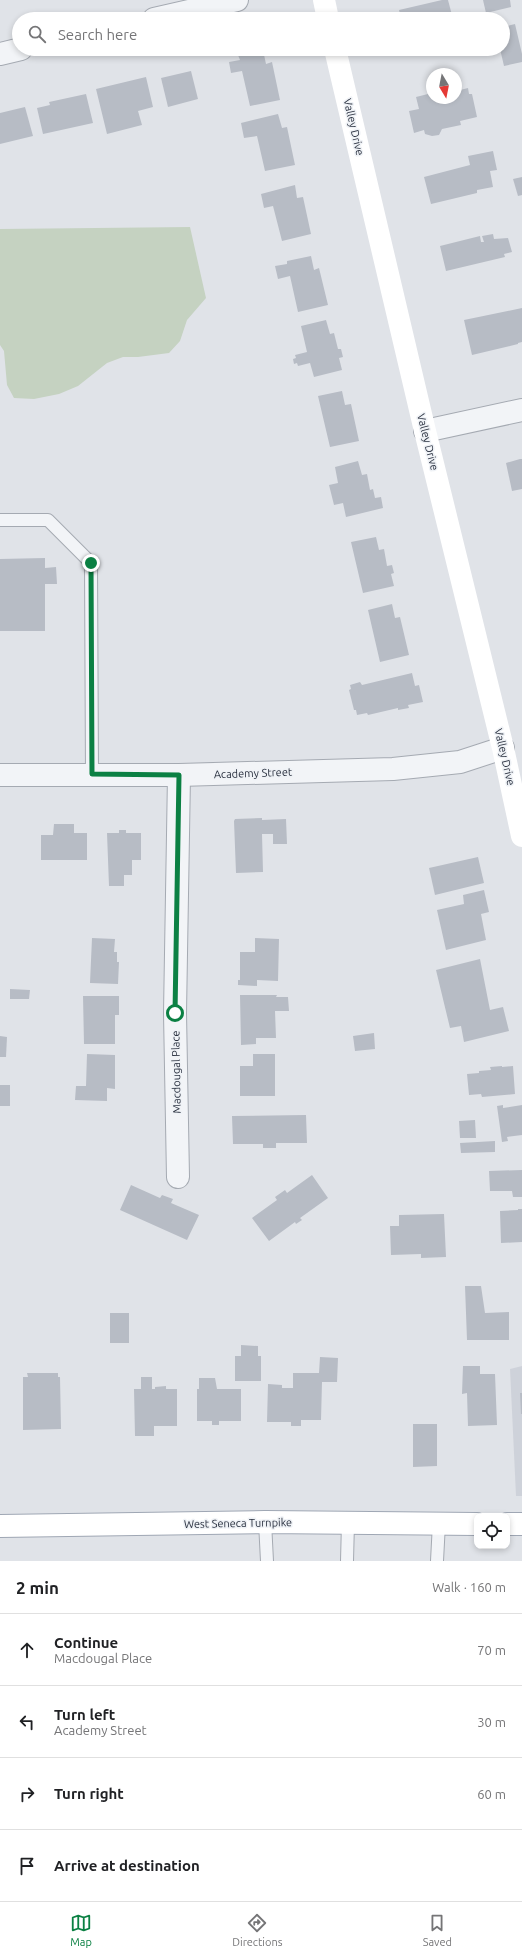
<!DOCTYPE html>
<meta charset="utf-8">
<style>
body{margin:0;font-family:Ubuntu,sans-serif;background:#f6f6f6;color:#202124}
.controls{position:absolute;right:12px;bottom:12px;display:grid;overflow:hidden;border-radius:8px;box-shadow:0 2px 6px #0003}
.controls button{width:36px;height:36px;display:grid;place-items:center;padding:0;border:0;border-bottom:1px solid #e0e0e0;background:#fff;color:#202124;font:20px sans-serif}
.compass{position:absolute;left:426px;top:68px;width:36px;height:36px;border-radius:50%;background:#fff;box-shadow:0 2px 6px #0003;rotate:170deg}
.stop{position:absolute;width:12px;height:12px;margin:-9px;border:3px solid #0b8043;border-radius:50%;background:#fff}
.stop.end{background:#0b8043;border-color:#fff;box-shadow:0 1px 4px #0008}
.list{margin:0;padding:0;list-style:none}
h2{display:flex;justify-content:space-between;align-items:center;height:52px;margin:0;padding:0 16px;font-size:17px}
h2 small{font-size:13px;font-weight:400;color:#757577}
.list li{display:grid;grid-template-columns:26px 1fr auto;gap:12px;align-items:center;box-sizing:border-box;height:72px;padding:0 16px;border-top:1px solid #e0e0e0}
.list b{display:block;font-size:15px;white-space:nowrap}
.list p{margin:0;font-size:13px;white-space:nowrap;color:#757577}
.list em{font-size:13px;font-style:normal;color:#757577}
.icon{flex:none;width:22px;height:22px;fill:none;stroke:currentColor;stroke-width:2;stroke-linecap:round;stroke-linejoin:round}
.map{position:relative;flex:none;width:522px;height:1561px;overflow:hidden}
.search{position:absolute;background:#fff;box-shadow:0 2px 6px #0003;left:12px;right:12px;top:12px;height:44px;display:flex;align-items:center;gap:10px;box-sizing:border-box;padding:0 14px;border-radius:22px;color:#757577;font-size:15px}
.sheet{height:340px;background:#fff}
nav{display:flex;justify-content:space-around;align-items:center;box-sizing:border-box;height:56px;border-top:1px solid #e0e0e0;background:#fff;font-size:11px;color:#757577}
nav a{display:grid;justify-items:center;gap:2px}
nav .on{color:#0b8043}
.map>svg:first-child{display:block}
.built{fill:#ced2da}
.green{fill:#c5d2c1}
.building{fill:#b7bcc5}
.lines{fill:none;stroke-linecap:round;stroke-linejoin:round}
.service-casing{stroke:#a5aab2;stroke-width:14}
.minor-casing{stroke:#a5aab2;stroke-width:24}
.primary-casing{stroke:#9fa7b4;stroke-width:24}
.service{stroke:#f2f4f7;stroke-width:12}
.minor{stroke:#f2f4f7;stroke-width:22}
.secondary{stroke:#fff;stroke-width:22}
.primary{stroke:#fff;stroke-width:22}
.route{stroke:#0b8043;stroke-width:5}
.labels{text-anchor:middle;stroke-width:3;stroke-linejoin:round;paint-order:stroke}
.street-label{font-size:11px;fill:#29303f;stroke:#eff2f6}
</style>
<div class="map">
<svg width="522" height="1561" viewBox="0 0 522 1561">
<rect width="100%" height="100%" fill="#e0e3e8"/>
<polygon class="built" points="522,1366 522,1496 516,1496 510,1369"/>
<polygon class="green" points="190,227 206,298 187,320 180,341 169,353 138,357 123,357 107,363 78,386 59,394 34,399 14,398 7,385 4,351 0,345 0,229"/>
<g class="building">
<polygon points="442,0 448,0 453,19 401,19 399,10"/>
<polygon points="483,0 510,0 511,7 486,13"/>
<polygon points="515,24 522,54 522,62 504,66 500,49 503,49 503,27"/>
<polygon points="263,50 266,64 272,62 280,100 250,106 242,71 231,73 229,62 240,60 238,55"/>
<polygon points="191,71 198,99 168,107 161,78"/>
<polygon points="146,77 153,107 138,111 142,125 107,134 96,89"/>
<polygon points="468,88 469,94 472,94 477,117 460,121 461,125 442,129 439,135 432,136 425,134 424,130 414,133 409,111 419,109 416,97 432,93 432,98 456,98 456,91"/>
<polygon points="86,94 93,123 43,134 37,108 50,105 49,102"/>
<polygon points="25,107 33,136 0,144 0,113"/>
<polygon points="278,114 282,128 287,127 295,165 265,171 257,136 244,138 241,123"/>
<polygon points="493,151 497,170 490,171 493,187 477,190 477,193 431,204 424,177 470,165 468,156"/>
<polygon points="522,177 522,195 518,196 513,179"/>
<polygon points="295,185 297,198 303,197 311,234 282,241 273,206 264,208 261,194"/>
<polygon points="493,234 494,239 508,238 512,252 504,254 505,257 446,271 440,246 480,236 481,242 484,242 482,236"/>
<polygon points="311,256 314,270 319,268 328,305 298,312 290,276 278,279 275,266 287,264 287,261"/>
<polygon points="522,308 522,342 518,343 518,344 472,355 464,320"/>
<polygon points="326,320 330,334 334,333 338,349 341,349 343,357 339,358 342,370 314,377 310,363 298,366 297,363 294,364 293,359 296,358 295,355 307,352 301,326"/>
<polygon points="342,391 345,405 351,404 359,441 330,447 318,396"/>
<polygon points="520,459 522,459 522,489 512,491 506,463"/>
<polygon points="358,461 362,475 367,474 370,490 373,489 375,498 381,497 383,508 346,517 343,503 334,505 329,485 338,483 335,467"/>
<polygon points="376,537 379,550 384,549 387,566 392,565 394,573 391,574 394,586 363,593 351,542"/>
<polygon points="45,558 45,568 56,567 57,584 45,584 45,631 0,631 0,559"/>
<polygon points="392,604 395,618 400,617 409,655 380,662 368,610"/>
<polygon points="412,673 415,686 419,685 423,702 408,705 409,708 398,710 398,708 368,715 367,713 357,715 356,710 354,710 349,690 351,689 350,685 360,682 362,685"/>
<polygon points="262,818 262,820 286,819 287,844 273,844 273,834 262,834 263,872 236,873 234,821 235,819"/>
<polygon points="54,824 74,824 74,833 87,833 87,860 41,860 41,835 53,835"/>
<polygon points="119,830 126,830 126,833 141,833 141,860 132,860 132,875 124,875 124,886 109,886 107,833 119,833"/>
<polygon points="478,857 484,883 435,895 429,868"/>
<polygon points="484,890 489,912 481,914 486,940 446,950 437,910 464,904 463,895"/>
<polygon points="92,938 115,939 114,952 117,952 117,962 119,962 118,984 90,983"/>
<polygon points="255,938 279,939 278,981 257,980 257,986 238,985 238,980 240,980 240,952 255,952"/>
<polygon points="480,959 490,1010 503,1007 509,1031 464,1042 461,1026 450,1028 436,970"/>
<polygon points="10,989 30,990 29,999 10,999"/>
<polygon points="240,995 277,995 276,997 288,997 289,1011 275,1011 276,1038 256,1038 256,1044 241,1045"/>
<polygon points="83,996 119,996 119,1015 115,1015 115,1044 84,1044"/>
<polygon points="374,1033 375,1049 355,1051 353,1036"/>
<polygon points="0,1036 7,1037 6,1057 0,1057"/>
<polygon points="87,1054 115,1055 115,1089 107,1088 107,1101 75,1100 76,1086 86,1086"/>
<polygon points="253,1054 275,1054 275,1096 240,1096 240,1066 253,1066"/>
<polygon points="502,1066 502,1067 513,1066 515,1094 482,1097 481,1094 469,1095 467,1074 479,1073 479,1071 491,1070 490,1067"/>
<rect x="0" y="1085" width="10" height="21"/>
<polygon points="503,1105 503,1108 522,1105 522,1135 507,1137 508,1141 502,1142 497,1106"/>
<polygon points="306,1115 307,1143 276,1143 276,1148 263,1148 263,1144 233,1144 232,1116"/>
<polygon points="475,1120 476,1138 460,1138 459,1121"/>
<polygon points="495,1141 495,1152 461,1153 460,1143"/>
<polygon points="522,1170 522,1197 513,1197 512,1191 490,1191 489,1171"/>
<polygon points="312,1175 328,1198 300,1218 302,1220 296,1224 295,1222 269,1241 252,1218 277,1200 275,1197 285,1190 287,1193"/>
<polygon points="131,1185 160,1198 162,1195 173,1199 171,1203 199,1215 187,1240 120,1210"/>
<polygon points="518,1209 522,1209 522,1242 501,1243 500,1211 518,1210"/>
<polygon points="444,1214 446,1257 421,1258 421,1254 391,1255 390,1226 399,1226 399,1215"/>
<polygon points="465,1286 481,1286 485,1313 509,1312 509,1340 467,1340"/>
<rect x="110" y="1313" width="19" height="30"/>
<polygon points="241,1345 258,1346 258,1356 261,1356 261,1381 235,1381 235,1356 241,1356"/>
<polygon points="320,1357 338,1358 337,1382 322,1382 321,1420 301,1420 301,1426 291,1426 291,1422 267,1422 268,1384 282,1385 282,1388 293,1388 293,1373 319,1373"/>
<polygon points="463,1366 480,1366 480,1374 495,1374 497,1425 468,1426 467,1393 462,1394"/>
<polygon points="27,1373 58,1373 58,1377 60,1377 61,1429 23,1430 23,1377 28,1377"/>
<polygon points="141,1377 152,1377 152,1389 155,1389 155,1387 166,1386 166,1389 177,1389 177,1426 154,1426 154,1436 135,1436 134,1389 141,1389"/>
<polygon points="199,1378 215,1378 217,1389 241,1389 241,1421 219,1421 219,1425 212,1425 212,1421 197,1421 197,1389 199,1389"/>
<polygon points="520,1393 522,1393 522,1414 521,1414"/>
<polygon points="413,1424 437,1424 437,1466 413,1467"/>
</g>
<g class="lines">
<defs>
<g id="service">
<polyline points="0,520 48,520 91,563 92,774"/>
<polyline points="265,1522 267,1561"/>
<polyline points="347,1561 348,1523"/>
<polyline points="437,1561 439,1523"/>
</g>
<g id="minor">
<polyline points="154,19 237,0"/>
<polyline points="0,54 21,49"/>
<polyline points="425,431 522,410"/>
<polyline points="0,775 179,775 393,769 460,762 503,748"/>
<polyline points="178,1177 175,1013 179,775"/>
</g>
<g id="primary">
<polyline points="507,1524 522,1524"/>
<polyline points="0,1526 265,1522 477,1524"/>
</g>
</defs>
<use href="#service" class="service-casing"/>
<use href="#minor" class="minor-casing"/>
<use href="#primary" class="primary-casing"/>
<use href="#service" class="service"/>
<use href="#minor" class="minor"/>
<g class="secondary">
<polyline points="324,0 328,19"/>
<polyline points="335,49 425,431 503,748 522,836"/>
</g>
<use href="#primary" class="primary"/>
</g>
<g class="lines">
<polyline class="route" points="91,563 92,774 179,775 175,1013"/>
</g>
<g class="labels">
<g class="street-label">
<text transform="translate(354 127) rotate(77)" y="4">Valley Drive</text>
<text transform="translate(428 442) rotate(76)" y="4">Valley Drive</text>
<text transform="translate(505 757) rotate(77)" y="4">Valley Drive</text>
<text transform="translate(253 773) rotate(-2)" y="4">Academy Street</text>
<text transform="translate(176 1072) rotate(-91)" y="4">Macdougal Place</text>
<text transform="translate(238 1523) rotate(-1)" y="4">West Seneca Turnpike</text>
</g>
</g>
</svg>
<div class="controls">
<button><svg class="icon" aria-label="locate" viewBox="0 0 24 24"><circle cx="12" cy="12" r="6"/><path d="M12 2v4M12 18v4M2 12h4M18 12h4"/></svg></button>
</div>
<svg class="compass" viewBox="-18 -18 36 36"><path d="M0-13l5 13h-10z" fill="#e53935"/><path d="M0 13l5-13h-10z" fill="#757577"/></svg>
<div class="stop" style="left:175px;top:1013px"></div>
<div class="stop end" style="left:91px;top:563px"></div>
<div class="search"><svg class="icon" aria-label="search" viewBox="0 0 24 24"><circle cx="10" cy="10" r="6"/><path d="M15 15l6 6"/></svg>Search here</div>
</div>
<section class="sheet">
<h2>2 min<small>Walk · 160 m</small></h2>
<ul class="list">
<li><svg class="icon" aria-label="ahead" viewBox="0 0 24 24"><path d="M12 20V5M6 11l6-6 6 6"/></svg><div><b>Continue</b><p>Macdougal Place</p></div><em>70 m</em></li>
<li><svg class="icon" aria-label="left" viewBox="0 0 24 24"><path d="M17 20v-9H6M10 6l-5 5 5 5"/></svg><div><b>Turn left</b><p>Academy Street</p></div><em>30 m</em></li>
<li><svg class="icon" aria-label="right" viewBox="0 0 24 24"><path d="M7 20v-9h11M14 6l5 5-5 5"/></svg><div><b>Turn right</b></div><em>60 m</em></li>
<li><svg class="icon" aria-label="arrive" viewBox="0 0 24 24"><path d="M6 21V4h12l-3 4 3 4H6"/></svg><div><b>Arrive at destination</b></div></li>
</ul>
</section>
<nav>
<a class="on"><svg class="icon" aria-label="map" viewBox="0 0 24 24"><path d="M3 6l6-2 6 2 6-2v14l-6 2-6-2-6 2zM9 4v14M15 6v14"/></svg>Map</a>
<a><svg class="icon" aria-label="directions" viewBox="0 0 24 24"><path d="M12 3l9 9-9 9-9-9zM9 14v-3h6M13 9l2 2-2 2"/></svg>Directions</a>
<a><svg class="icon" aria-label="saved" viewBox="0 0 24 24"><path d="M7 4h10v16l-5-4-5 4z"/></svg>Saved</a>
</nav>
